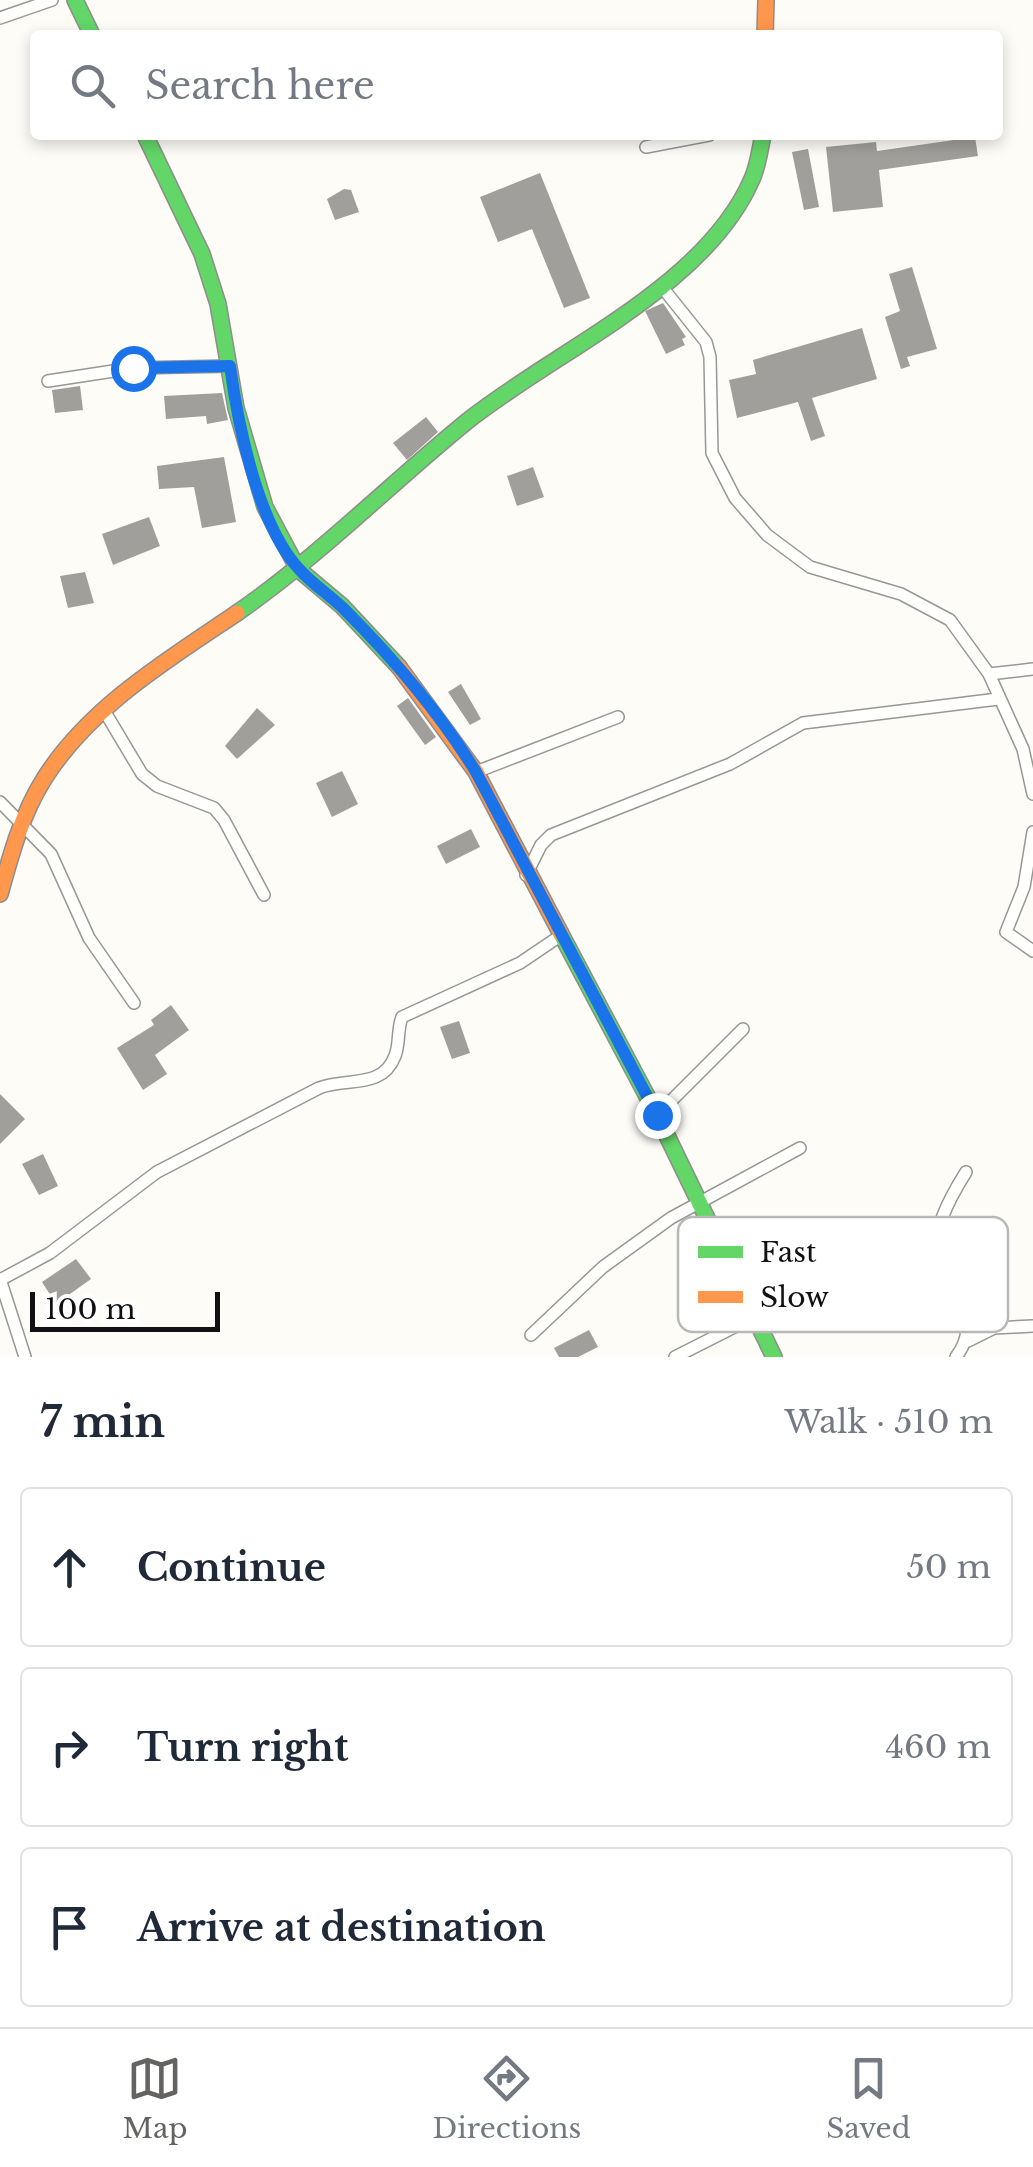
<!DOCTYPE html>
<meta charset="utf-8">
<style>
body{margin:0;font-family:"Libre Baskerville",serif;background:#f2f2f3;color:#1f2937}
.scale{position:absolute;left:30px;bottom:25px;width:190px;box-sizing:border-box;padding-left:10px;border:5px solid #111;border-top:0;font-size:28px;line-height:35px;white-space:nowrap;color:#111;-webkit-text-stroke:8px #fff;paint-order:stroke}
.stop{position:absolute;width:30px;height:30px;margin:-22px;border:8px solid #1a73e8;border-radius:50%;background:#fff}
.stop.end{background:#1a73e8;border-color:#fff;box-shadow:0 2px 10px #0008}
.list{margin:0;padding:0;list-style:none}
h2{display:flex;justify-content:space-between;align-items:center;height:130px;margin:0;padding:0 40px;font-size:42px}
h2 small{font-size:32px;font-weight:400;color:#747a83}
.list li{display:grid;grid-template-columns:65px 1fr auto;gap:30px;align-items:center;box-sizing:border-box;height:160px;margin:0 20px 20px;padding:0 20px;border:2px solid #e0e1e3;border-radius:10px}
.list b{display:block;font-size:38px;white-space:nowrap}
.list em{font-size:32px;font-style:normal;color:#747a83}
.icon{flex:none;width:55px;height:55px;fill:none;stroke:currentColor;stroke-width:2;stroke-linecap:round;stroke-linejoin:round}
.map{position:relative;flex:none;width:1033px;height:1357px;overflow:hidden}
.search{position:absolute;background:#fff;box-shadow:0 5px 15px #0003;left:30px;right:30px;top:30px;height:110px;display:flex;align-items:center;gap:25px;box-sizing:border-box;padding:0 35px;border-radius:10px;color:#747a83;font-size:38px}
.sheet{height:670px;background:#fff}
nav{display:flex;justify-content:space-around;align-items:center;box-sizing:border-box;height:140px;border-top:2px solid #e0e1e3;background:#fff;font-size:28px;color:#747a83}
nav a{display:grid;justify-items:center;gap:5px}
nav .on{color:#646362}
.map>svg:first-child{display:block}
.building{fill:#a19f9c}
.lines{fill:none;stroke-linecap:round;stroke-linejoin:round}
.street-casing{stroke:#979795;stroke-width:14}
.fast-casing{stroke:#8e8d8b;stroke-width:18}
.slow-casing{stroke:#8e8d8b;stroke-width:18}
.street{stroke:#fffffe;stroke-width:11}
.fast{stroke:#63d668;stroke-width:15}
.slow{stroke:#ff974d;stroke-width:15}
.route{stroke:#1a73e8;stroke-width:12}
.key{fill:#fff;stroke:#b8b8b8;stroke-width:2.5}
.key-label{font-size:28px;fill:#111}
</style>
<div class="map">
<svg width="1033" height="1357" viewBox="0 0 1033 1357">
<rect width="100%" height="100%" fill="#fdfcf7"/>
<g class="building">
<polygon points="975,137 978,156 879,170 883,207 833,212 826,147 876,142 877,151"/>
<polygon points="808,149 819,207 804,210 792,152"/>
<polygon points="540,173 590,298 564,308 532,229 498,242 480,197"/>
<polygon points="344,189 351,190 359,212 335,220 327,199"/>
<polygon points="912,267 937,349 907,357 910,366 901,369 885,317 900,311 889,274"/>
<polygon points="663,303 686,337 682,339 685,345 666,354 645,311"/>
<polygon points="862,328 877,379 812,398 825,436 811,441 798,402 737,418 729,380 756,374 753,360"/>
<polygon points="80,386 83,410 55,413 52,390"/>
<polygon points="222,393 228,420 207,424 206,416 166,419 164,396"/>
<polygon points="426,417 438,432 407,460 393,443"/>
<polygon points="224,457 236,522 202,528 194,487 159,489 157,466"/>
<polygon points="533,467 544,497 517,506 507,476"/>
<polygon points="149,517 160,546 113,565 102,534"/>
<polygon points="85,572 94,603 68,608 60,576"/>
<polygon points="461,684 481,719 470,725 448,692"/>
<polygon points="408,698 436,737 425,745 397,706"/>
<polygon points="257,708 275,725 237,759 225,746"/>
<polygon points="342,771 358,804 332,817 316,783"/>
<polygon points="471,829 480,847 446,864 437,846"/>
<polygon points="171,1005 189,1030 155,1055 167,1074 143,1090 117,1048 154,1025 151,1020"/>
<polygon points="459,1021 470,1053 452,1059 440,1027"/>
<polygon points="0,1094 25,1119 0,1144"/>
<polygon points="43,1154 58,1186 39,1195 22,1164"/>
<polygon points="76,1259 91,1279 56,1304 42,1282"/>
<polygon points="589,1330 598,1347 578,1357 559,1357 554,1348"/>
</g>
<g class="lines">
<defs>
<g id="street">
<polyline points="0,18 52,0"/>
<polyline points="646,147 709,135"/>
<polyline points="662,287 706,342 710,357 712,453 735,498 767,535 810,567 901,594 950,620 989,674 1023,749 1033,794"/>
<polyline points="48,381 133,368 230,366"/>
<polyline points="989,674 1033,669"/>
<polyline points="105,712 142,774 157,786 214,808 224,820 264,895"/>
<polyline points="476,772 618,717"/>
<polyline points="0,802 51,854 89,938 134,1003"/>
<polyline points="1033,832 1024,887 1006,932 1033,951"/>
<polyline points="526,875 541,845 551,835 730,764 803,723 998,699"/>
<polyline points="657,1115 743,1029"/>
<polyline points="0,1279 25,1357"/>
<path d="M0,1280L50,1253L157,1172L319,1088C346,1077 382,1090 395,1056C400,1043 397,1030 402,1017L520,963L560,936"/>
<polyline points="531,1335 603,1267 671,1218 800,1148"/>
<polyline points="968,1341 994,1328 1033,1326"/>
<polyline points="675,1357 754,1317"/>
<path d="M956,1357C985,1318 947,1304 938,1266C930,1233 949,1199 966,1172"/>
</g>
<g id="fast">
<polyline points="75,0 92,35"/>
<polyline points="145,135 202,254 218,304 236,408 265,507 298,569 342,606 399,667"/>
<path d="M237,613C319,556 388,486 465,423C554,351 705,288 752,179C758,166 760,149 763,135"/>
<polyline points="561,934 657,1115 774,1357"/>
</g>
<g id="slow">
<polyline points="765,35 766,0"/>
<polyline points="399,667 476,772 561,934"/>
<path d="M0,894C11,854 22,814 44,779C89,707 169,659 237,613"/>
</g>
</defs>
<use href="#street" class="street-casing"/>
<use href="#fast" class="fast-casing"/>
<use href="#slow" class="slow-casing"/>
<use href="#street" class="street"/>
<use href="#fast" class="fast"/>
<use href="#slow" class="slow"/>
</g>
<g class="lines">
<path class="route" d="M133,368L230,366C238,425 258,525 299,569C312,584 331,596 345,610C395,660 439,712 476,772L657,1115"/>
</g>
<rect x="678" y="1217" width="330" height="115" rx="15" class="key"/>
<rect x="698" y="1246" width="45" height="12" fill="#63d668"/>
<rect x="698" y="1291" width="45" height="12" fill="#ff974d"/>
<g class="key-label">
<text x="760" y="1262">Fast</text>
<text x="760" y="1307">Slow</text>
</g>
</svg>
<div class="scale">100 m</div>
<div class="stop" style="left:133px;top:368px"></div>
<div class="stop end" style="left:657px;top:1115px"></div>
<div class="search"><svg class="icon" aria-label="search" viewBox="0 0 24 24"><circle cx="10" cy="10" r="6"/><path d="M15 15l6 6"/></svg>Search here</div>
</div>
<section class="sheet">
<h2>7 min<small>Walk · 510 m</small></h2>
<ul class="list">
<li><svg class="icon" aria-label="ahead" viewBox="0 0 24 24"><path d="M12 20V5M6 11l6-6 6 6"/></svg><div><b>Continue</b></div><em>50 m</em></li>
<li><svg class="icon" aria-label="right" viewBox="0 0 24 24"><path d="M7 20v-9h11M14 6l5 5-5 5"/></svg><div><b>Turn right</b></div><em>460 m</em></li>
<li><svg class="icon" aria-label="arrive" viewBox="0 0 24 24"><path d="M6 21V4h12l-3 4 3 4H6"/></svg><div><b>Arrive at destination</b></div></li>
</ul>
</section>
<nav>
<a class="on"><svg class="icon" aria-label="map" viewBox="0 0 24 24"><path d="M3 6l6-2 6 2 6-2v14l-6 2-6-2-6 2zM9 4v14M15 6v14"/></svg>Map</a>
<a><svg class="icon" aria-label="directions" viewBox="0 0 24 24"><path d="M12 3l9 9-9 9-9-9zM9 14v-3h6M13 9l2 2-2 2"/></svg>Directions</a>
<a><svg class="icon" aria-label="saved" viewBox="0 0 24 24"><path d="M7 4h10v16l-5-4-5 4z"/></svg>Saved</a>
</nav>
